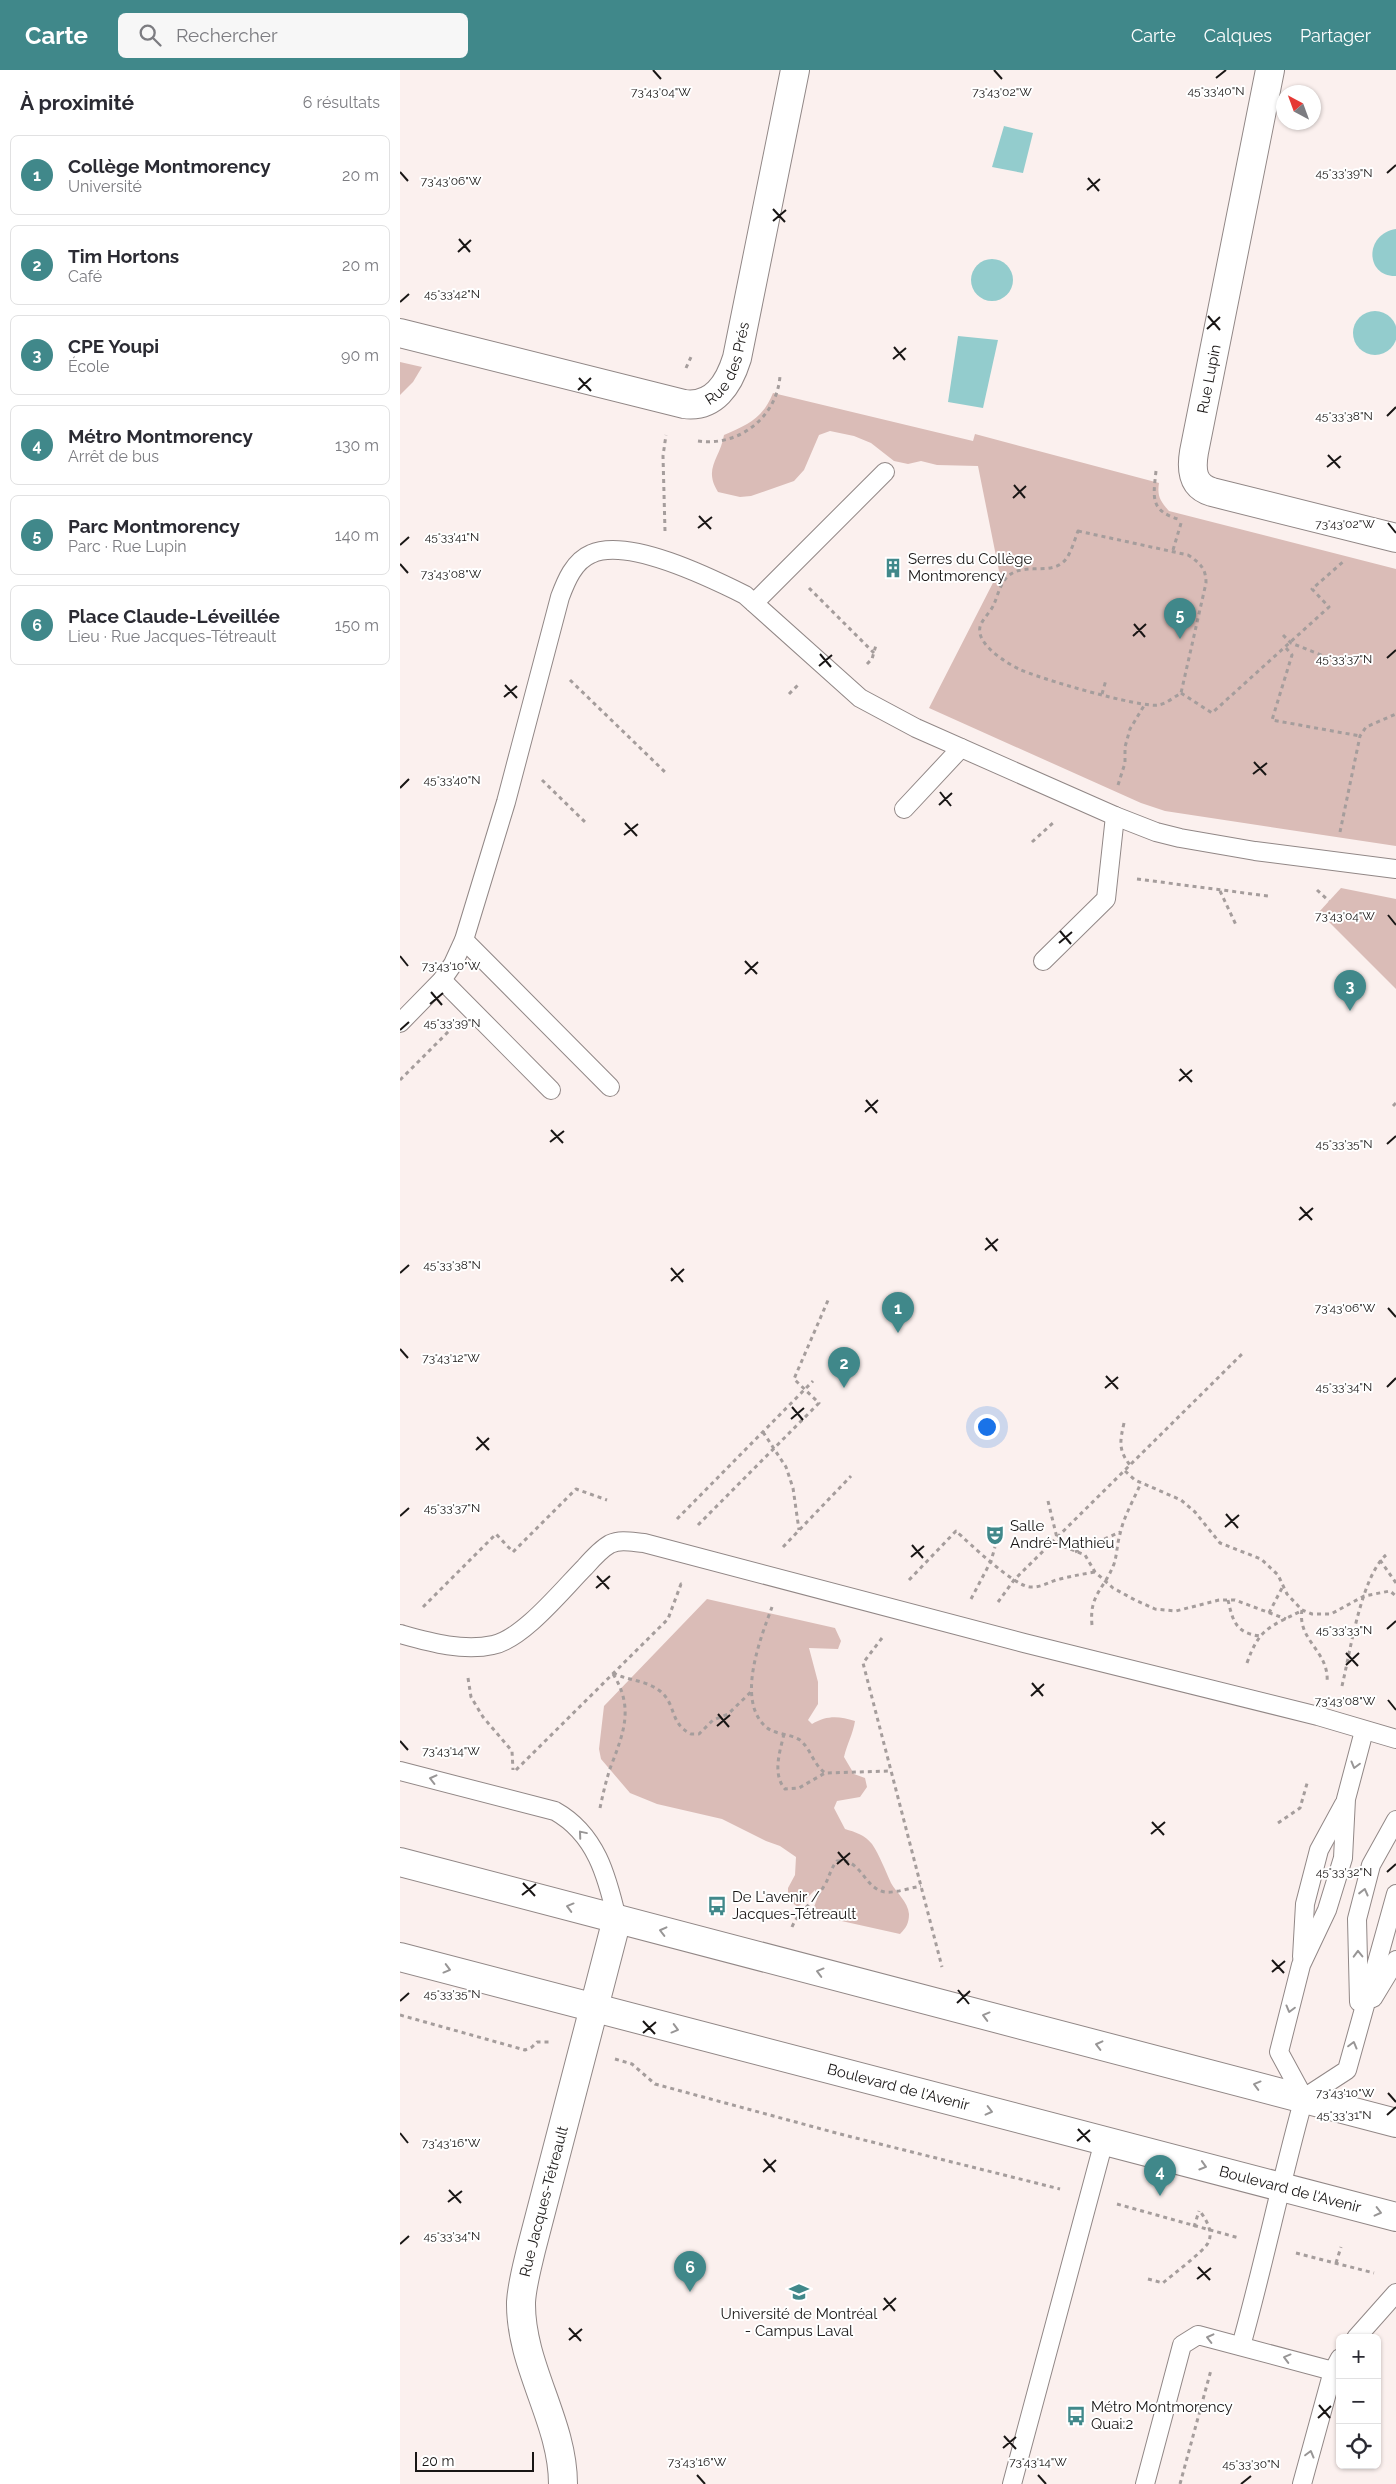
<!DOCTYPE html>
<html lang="fr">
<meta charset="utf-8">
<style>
body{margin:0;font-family:Raleway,sans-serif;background:#f7f7f7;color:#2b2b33}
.controls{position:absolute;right:15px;bottom:15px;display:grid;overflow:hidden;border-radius:8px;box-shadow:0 1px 4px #0004}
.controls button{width:45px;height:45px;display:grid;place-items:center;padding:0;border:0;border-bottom:1px solid #e1e1e2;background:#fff;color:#2b2b33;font:25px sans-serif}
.compass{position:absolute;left:876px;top:15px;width:45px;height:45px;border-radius:50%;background:#fff;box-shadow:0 1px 4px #0004;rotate:319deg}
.scale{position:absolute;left:15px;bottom:12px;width:119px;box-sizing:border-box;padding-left:5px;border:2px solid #191615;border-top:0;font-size:14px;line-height:18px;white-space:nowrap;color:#191615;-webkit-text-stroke:4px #fff;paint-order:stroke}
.you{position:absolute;left:586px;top:1356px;width:18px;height:18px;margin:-12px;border:4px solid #fff;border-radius:50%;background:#1a73e8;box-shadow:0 0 0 8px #1a73e833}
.badge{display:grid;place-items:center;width:32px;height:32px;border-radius:50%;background:#40888a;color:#fff;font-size:16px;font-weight:700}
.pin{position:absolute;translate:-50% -41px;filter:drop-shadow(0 1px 2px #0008)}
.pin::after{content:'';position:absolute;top:26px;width:18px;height:15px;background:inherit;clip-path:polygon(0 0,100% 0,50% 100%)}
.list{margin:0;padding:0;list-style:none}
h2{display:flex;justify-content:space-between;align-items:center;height:65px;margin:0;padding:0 20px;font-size:21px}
h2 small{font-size:16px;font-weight:400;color:#7c7c81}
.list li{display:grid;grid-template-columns:32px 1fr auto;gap:15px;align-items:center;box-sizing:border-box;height:80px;margin:0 10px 10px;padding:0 10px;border:1px solid #e1e1e2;border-radius:8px}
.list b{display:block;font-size:19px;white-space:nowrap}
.list p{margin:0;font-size:16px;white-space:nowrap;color:#7c7c81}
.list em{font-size:16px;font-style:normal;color:#7c7c81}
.icon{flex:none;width:28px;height:28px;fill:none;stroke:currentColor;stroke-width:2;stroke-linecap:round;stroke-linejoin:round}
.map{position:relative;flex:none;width:996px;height:2414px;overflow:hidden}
header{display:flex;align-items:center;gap:30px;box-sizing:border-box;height:70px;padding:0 25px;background:#40888a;color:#fff}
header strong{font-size:24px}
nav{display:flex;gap:28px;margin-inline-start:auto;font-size:18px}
.search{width:350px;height:45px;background:#f7f7f7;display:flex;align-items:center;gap:12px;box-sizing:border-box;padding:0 18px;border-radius:8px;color:#7c7c81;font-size:19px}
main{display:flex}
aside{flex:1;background:#fff}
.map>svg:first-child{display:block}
.green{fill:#dabcb7}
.water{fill:#93cccd}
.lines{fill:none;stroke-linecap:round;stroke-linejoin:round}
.lane-casing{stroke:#918786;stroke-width:20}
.street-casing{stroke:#918786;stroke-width:30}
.secondary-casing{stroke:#918786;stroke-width:30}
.path{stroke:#a59d9c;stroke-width:3;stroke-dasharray:4 4;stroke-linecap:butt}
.lane{stroke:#fff;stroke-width:18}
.street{stroke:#fff;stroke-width:28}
.secondary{stroke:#fff;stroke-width:28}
.oneway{stroke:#989696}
.ticks{fill:none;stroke:#191615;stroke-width:2}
.labels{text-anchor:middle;stroke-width:4;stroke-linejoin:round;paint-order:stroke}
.street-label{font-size:15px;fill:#191615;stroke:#fff}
.poi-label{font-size:15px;fill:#191615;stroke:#fff;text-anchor:start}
.ticks-label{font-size:12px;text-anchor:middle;fill:#191615;stroke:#fff;stroke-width:4;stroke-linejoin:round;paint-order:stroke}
</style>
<header>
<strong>Carte</strong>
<div class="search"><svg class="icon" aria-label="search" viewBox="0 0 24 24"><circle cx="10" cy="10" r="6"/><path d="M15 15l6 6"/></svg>Rechercher</div>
<nav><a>Carte</a><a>Calques</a><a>Partager</a></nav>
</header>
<main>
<aside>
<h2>À proximité<small>6 résultats</small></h2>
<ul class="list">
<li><span class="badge">1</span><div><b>Collège Montmorency</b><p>Université</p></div><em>20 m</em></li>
<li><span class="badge">2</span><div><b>Tim Hortons</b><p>Café</p></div><em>20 m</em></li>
<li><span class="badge">3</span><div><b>CPE Youpi</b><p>École</p></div><em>90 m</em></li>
<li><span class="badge">4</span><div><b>Métro Montmorency</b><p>Arrêt de bus</p></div><em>130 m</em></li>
<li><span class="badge">5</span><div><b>Parc Montmorency</b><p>Parc · Rue Lupin</p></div><em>140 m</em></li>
<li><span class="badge">6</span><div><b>Place Claude-Léveillée</b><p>Lieu · Rue Jacques-Tétreault</p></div><em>150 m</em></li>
</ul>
</aside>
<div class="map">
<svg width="996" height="2414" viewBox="0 0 996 2414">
<rect width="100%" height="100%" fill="#fbf0ee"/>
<g class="green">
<polygon points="0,292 22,297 13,312 0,325"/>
<path d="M373,323L573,371L575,364L759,413C757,426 760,431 769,441L996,499V776L765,741L741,733L529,638L599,501L578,396L537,395L521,391L508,394L494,391L471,373L454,366L430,361L419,365L404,400L394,411L351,426L340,427L318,422C303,398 320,389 324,365C348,355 363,348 373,323Z"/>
<polygon points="941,818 996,829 996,919 919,842"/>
<path d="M307,1529L435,1558L441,1571L438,1579L409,1578L418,1612V1634L408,1650L412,1654C427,1645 439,1646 455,1651C453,1664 447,1674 444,1687L454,1704L465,1708L467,1717L460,1727L437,1731L434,1738L445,1759C455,1762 465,1765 472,1774C480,1786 485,1800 491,1813C496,1822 508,1832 509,1844C509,1853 506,1858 500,1864L419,1846L414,1837L417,1829L415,1820L398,1837L388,1830V1818L395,1805L396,1787L380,1776L366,1771L322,1749L257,1734L230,1723L201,1689L199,1679L204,1636Z"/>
</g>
<g class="water">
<polygon points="604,56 633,63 623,103 592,97"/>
<path d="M996,159V206C965,207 964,164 996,159Z"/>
<circle cx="592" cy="210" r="21"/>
<circle cx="975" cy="263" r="22"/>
<polygon points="558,266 598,270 583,338 548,332"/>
</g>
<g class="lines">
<defs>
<g id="lane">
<polyline points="354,533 485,402"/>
<polyline points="504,739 561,678"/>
<polyline points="64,870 210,1017"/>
<polyline points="643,891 706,829 715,746"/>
<polyline points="42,910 151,1020"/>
<path d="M0,953L42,910L53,894L64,870L106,732L160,527C166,511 174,491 191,484C228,467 311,508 345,525L460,628L516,658L715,746L756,762L780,768L855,781L996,799"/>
<path d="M0,1564C29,1572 63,1582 93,1575C123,1569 163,1519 185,1497C192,1489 201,1479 210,1474C221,1469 232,1472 244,1473L624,1573L918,1646L996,1669"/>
<path d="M0,1701L155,1741C196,1764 207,1806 217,1849"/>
<polyline points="902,1887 905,1834 919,1780 944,1734"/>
<polyline points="973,1928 996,1890"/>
<polyline points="959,1932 957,1849 971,1795 996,1750"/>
<polyline points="904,2028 879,1982 901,1895 927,1840 943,1788 946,1729 964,1661"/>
<polyline points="956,2268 996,2223"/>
<path d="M841,2276C864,2194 881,2110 904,2028L947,2000L996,1824"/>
<polyline points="612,2414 704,2071"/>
<polyline points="745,2414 782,2275 798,2265 933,2301"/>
<polyline points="902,2414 933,2301 940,2288"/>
</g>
<g id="street">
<path d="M870,0L794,382C791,400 792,416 812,422L996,468"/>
<path id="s1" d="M0,263L284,334C314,338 329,314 337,288L395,0"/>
</g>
<g id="secondary">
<polyline points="0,1792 996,2053"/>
<path id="s2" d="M0,1887L996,2147"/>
<path id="s3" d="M163,2414C163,2351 120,2296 121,2232C122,2215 127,2197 131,2180L217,1849"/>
</g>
</defs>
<use href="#lane" class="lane-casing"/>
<use href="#street" class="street-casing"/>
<use href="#secondary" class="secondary-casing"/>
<g class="path">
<polyline points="286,298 291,287"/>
<path d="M298,371C339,377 377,347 380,306"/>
<path d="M756,401C753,429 750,441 781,450"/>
<polyline points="265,461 263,386 266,365"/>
<path d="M678,461L788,485C800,493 806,498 806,513L781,623C774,627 766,634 758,635C740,638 637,608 619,599C606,593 576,574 580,557C582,549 591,542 594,534C598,525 600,514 607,507C625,490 655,509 668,486C672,479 675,469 678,461Z"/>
<polyline points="773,480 782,450"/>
<polyline points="409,518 474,583"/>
<polyline points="883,565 891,573 926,587"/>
<polyline points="886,578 892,585 872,650 960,666"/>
<polyline points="467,594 472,589 476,575"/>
<polyline points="170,610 266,703"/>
<polyline points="781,623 812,643 929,537 912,519 944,491"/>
<polyline points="389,624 399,614"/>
<polyline points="702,624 706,610"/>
<polyline points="142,710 186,753"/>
<polyline points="718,715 725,693 725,677 730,659 745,634"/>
<polyline points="940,762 960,666 966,657 996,644"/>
<polyline points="632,772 654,752"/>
<polyline points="737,809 868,826"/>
<polyline points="917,820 929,831"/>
<polyline points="820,821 837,857"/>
<polyline points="0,1010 51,959"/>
<polyline points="993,1036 996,1033"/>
<path d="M724,1353C720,1371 718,1380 730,1395"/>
<polyline points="363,1362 386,1397 393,1418 399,1460"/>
<polyline points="725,1401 735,1410 781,1430 795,1442 820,1473 861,1489 878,1505 887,1524 902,1540 912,1544 931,1544 964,1526 990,1521 996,1526"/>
<polyline points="648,1431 657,1468 665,1477 685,1485 695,1502 713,1518 735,1530 755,1539 776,1541 819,1530 835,1530 886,1549"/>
<polyline points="277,1449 413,1311"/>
<polyline points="298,1455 419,1333 394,1309 429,1228"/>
<polyline points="383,1477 451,1406"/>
<polyline points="675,1482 720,1462"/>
<polyline points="980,1490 996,1513"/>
<path d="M509,1510L556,1461C569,1473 614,1516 630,1517C642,1518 650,1511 660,1509C672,1506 683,1504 695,1502"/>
<polyline points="571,1529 591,1491 595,1477"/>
<path d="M828,1530C833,1552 836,1563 860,1566"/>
<polyline points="598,1532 614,1510 842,1284"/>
<polyline points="23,1537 96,1464 113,1482 176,1419 207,1430"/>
<path d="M372,1537C361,1567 336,1629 365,1656C374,1665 389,1663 400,1670C411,1679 413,1694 425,1703L490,1701"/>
<path d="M902,1540C897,1571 930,1581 927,1613"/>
<polyline points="869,1543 883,1516"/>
<path d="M692,1555C689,1524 704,1520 714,1494C717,1485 717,1474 720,1464C724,1446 734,1429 741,1413"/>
<polyline points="482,1568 463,1593 542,1897"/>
<path d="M847,1593C859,1558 870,1557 901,1541"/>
<path d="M213,1603C229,1611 246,1610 260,1621C277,1635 269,1653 291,1664H299L313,1650L328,1644L352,1621"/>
<polyline points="68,1608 71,1627 83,1647 112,1681 113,1700"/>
<path d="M942,1616C950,1583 961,1507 986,1485"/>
<path d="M384,1664C380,1681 372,1704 385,1719L399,1718L425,1703"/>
<polyline points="116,1700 268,1549 281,1514 283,1515"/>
<path d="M200,1738C203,1724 206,1710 211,1696C224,1662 234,1637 213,1604"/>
<polyline points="878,1753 900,1738 908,1710"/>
<path d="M392,1857C399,1840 415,1832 424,1816C430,1807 429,1801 437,1791C461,1787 464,1819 485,1822C496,1823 510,1818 521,1816"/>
<polyline points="0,1945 125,1980 132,1977 137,1972 149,1972"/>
<polyline points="215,1989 232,1994 255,2014 440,2064 660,2119"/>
<polyline points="717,2134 839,2168"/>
<polyline points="794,2157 799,2141"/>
<polyline points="896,2183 974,2203"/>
<polyline points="936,2193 941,2177"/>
<path d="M748,2209L763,2213C772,2205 803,2182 808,2173C814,2162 806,2149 799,2140"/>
<polyline points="780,2414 811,2300"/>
</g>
<use href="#lane" class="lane"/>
<use href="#street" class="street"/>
<use href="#secondary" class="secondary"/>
</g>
<defs><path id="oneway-chevron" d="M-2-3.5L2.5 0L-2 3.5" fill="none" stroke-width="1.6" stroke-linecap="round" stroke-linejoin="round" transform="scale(1.25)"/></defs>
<g class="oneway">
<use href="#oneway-chevron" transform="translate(955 1695) rotate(105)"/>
<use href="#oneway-chevron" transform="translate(33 1709) rotate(-166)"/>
<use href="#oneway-chevron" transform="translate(182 1764) rotate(-130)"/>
<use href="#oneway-chevron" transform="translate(964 1822) rotate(-76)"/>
<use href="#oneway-chevron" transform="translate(170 1837) rotate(-165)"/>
<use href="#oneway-chevron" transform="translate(263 1861) rotate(-166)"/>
<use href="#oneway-chevron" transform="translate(958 1884) rotate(-91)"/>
<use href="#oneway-chevron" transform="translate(47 1899) rotate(15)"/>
<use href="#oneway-chevron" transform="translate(420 1902) rotate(-165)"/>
<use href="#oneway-chevron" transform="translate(890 1939) rotate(105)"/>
<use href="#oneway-chevron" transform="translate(586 1946) rotate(-165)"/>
<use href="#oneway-chevron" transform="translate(275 1959) rotate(15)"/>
<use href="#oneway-chevron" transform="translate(699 1975) rotate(-166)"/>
<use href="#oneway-chevron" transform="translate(953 1975) rotate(-75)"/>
<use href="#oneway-chevron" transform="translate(857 2015) rotate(-165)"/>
<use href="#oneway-chevron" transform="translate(589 2041) rotate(14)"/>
<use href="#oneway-chevron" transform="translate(803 2096) rotate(17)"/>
<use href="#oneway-chevron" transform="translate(978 2142) rotate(14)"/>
<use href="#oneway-chevron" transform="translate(810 2268) rotate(-166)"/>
<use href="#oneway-chevron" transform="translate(887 2288) rotate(-165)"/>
<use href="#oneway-chevron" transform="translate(910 2384) rotate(-75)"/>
</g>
<path class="ticks" d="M253,0L261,9M594,0L602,9M816,8L826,0M0,102L8,111M987,103L996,95M688,108L699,121M687,120L700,109M373,139L385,152M373,151L386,140M59,169L70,182M58,182L71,170M0,232L9,224M808,246L820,260M807,259L820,247M494,277L505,290M493,289L506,278M179,308L191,321M178,320L191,308M987,346L996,337M928,385L940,398M927,397L941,386M614,415L625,428M613,428L626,416M299,446L311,459M988,453L996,463M298,458L312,447M0,475L9,467M0,494L8,503M734,554L745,567M733,566L746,554M420,584L431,597M987,588L996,580M419,596L432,585M105,615L117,628M104,627L117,616M854,692L866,705M853,704L867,693M0,718L9,709M540,722L551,736M539,735L552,723M225,753L237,766M224,765L238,754M988,845L996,855M660,861L671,874M659,873L672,862M0,886L8,896M345,891L357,904M345,904L358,892M31,922L42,935M30,934L43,923M0,960L9,952M780,999L792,1012M779,1011L792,1000M466,1030L477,1043M465,1042L478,1030M151,1060L163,1073M150,1072L164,1061M987,1074L996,1066M900,1137L912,1150M899,1150L913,1138M586,1168L597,1181M585,1180L598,1169M271,1198L283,1212M0,1203L9,1195M271,1211L284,1199M988,1238L996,1247M0,1279L8,1288M706,1306L718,1319M987,1317L996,1308M705,1318L718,1307M392,1337L403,1350M391,1349L404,1338M77,1367L89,1380M76,1380L89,1368M826,1444L838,1458M0,1446L9,1438M825,1457L839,1445M512,1475L523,1488M511,1487L524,1476M197,1506L209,1519M196,1518L210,1506M987,1559L996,1551M946,1583L958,1596M946,1595L959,1583M632,1613L643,1626M631,1626L644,1614M988,1630L996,1640M318,1644L329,1657M317,1656L330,1645M0,1671L8,1680M752,1752L764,1765M751,1764L765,1752M438,1782L449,1795M437,1794L450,1783M987,1802L996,1794M123,1813L135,1826M122,1825L136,1814M872,1890L884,1903M872,1902L885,1891M558,1920L569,1934M0,1931L9,1923M557,1933L570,1921M243,1951L255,1964M243,1963L256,1952M988,2023L996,2032M987,2045L996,2037M678,2059L690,2072M0,2063L8,2073M677,2071L690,2060M364,2089L375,2102M363,2102L376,2090M49,2120L61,2133M48,2132L62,2121M0,2174L9,2166M798,2197L810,2210M797,2209L811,2198M484,2228L495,2241M483,2240L496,2228M169,2258L181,2271M169,2270L182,2259M919,2335L930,2348M918,2348L931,2336M604,2366L616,2379M603,2378L616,2367M297,2405L305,2414M638,2405L646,2414M841,2414L851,2406"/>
<defs>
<symbol id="building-bare" viewBox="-9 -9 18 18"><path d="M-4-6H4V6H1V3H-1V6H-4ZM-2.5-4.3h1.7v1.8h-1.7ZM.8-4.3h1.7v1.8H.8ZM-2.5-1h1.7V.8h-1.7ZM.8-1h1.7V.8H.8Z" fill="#40888a" stroke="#fff" stroke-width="2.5" paint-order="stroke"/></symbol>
<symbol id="theatre-bare" viewBox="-9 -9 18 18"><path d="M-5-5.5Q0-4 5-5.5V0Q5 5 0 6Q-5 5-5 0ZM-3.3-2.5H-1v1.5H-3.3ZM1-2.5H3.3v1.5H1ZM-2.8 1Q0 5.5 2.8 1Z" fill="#40888a" stroke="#fff" stroke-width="2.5" paint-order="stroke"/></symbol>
<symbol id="bus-bare" viewBox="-9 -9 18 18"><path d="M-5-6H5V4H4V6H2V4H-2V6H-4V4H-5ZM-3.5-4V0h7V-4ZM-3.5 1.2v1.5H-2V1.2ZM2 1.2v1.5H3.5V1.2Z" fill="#40888a" stroke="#fff" stroke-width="2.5" paint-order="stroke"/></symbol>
<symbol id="university-bare" viewBox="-9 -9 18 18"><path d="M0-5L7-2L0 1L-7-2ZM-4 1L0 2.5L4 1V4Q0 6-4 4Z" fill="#40888a" stroke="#fff" stroke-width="2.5" paint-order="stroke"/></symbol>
</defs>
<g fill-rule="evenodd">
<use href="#building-bare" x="479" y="484" width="28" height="28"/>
<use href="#theatre-bare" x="581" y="1451" width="28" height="28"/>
<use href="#bus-bare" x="303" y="1822" width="28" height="28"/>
<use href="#university-bare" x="385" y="2208" width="28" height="28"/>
<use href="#bus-bare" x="662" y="2332" width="28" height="28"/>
</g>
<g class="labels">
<g class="street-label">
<text dy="5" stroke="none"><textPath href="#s1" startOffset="361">Rue des Prés</textPath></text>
<text transform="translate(809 309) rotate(-79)" y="5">Rue Lupin</text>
<text dy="5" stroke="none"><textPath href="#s2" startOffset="515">Boulevard de l'Avenir</textPath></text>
<text dy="5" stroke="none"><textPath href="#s2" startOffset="920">Boulevard de l'Avenir</textPath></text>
<text dy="5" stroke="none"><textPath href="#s3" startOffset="291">Rue Jacques-Tétreault</textPath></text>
</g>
<g class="poi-label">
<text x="508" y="494">Serres du Collège<tspan x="508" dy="17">Montmorency</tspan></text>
<text x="610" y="1461">Salle<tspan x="610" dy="17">André-Mathieu</tspan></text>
<text x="332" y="1832">De L'avenir /<tspan x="332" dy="17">Jacques-Tétreault</tspan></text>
<text x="399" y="2249" text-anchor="middle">Université de Montréal<tspan x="399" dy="17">- Campus Laval</tspan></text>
<text x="691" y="2342">Métro Montmorency<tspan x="691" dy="17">Quai:2</tspan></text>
</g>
</g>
<g class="ticks-label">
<text x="816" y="25">45°33'40"N</text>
<text x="261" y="26">73°43'04"W</text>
<text x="602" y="26">73°43'02"W</text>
<text x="944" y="107">45°33'39"N</text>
<text x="51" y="115">73°43'06"W</text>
<text x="52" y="228">45°33'42"N</text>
<text x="944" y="350">45°33'38"N</text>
<text x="945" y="458">73°43'02"W</text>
<text x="52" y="471">45°33'41"N</text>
<text x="51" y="508">73°43'08"W</text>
<text x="944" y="593">45°33'37"N</text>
<text x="52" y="714">45°33'40"N</text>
<text x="945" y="850">73°43'04"W</text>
<text x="51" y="900">73°43'10"W</text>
<text x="52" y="957">45°33'39"N</text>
<text x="944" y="1078">45°33'35"N</text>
<text x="52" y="1199">45°33'38"N</text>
<text x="945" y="1242">73°43'06"W</text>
<text x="51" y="1292">73°43'12"W</text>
<text x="944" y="1321">45°33'34"N</text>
<text x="52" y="1442">45°33'37"N</text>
<text x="944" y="1564">45°33'33"N</text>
<text x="945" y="1635">73°43'08"W</text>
<text x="51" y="1685">73°43'14"W</text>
<text x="944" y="1806">45°33'32"N</text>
<text x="52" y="1928">45°33'35"N</text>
<text x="945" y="2027">73°43'10"W</text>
<text x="944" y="2049">45°33'31"N</text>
<text x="51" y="2077">73°43'16"W</text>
<text x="52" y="2170">45°33'34"N</text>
<text x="297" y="2396">73°43'16"W</text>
<text x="638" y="2396">73°43'14"W</text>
<text x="851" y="2398">45°33'30"N</text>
</g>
</svg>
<div class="controls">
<button>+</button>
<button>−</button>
<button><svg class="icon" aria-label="locate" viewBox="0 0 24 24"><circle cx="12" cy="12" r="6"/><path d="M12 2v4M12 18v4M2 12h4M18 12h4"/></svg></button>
</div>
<svg class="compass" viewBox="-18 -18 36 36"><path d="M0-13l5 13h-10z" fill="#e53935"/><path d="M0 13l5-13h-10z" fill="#7c7c81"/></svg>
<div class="scale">20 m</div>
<div class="you"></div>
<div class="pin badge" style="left:498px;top:1263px">1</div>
<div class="pin badge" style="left:444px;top:1318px">2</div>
<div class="pin badge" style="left:950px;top:941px">3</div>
<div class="pin badge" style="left:760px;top:2126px">4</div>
<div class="pin badge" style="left:780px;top:569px">5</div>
<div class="pin badge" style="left:290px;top:2222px">6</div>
</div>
</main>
